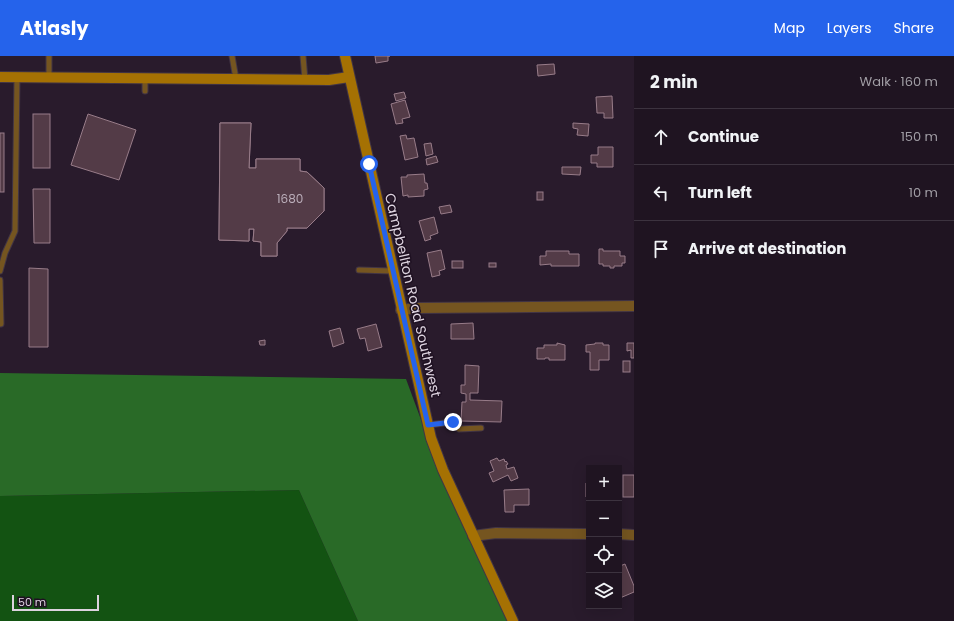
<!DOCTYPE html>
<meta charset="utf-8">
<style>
body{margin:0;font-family:Poppins,sans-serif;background:#271d2a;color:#f1f3f6}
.controls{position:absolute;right:12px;bottom:12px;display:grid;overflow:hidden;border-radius:0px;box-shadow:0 4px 16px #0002}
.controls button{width:36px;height:36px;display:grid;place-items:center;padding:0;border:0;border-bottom:1px solid #3c333f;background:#1f1421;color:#f1f3f6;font:20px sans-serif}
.scale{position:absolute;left:12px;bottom:10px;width:87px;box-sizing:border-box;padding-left:4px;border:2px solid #ddd3df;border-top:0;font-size:11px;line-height:14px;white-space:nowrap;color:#ddd3df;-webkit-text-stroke:3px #1f1122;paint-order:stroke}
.stop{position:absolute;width:12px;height:12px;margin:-9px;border:3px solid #2563eb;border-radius:50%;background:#fff}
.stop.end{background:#2563eb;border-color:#fff;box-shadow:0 1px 4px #0008}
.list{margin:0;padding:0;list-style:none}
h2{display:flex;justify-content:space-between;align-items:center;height:52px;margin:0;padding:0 16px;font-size:17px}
h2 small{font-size:13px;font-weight:400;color:#a19ea5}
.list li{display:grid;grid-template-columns:26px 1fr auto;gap:12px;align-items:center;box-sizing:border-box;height:56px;padding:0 16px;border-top:1px solid #3c333f}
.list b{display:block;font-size:15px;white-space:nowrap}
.list em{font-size:13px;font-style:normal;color:#a19ea5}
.icon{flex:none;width:22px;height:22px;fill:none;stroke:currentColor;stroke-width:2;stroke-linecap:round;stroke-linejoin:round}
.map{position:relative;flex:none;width:634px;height:565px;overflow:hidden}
header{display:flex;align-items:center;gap:24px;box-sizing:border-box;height:56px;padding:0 20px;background:#2563eb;color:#fff}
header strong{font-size:19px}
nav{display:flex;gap:22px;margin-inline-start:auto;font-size:14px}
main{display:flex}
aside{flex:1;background:#1f1421}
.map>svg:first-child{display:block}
.green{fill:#135312}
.forest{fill:#296a27}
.building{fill:#533b47;stroke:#987c89;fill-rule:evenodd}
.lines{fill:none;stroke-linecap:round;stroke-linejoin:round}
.lane-casing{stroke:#423545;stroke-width:7}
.street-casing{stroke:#423545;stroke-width:12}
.secondary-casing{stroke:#423545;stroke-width:12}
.lane{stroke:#755520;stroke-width:5}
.street{stroke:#755520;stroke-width:10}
.secondary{stroke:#a57103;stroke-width:10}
.route{stroke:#2563eb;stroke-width:5}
.labels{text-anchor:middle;stroke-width:3;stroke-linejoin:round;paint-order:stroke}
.number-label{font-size:12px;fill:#baadb9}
.street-label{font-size:14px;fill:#ddd3df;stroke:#1f1122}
</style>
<header>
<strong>Atlasly</strong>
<nav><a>Map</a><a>Layers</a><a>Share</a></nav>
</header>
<main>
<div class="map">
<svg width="634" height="565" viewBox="0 0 634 565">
<rect width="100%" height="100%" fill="#291b2c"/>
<polygon class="green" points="299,434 358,565 0,565 0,440"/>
<polygon class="forest" points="0,317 406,323 437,407 514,565 358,565 299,434 0,440"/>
<g class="building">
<polygon points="375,0 390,0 388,0 388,5 376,7"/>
<polygon points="554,8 555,18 538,20 537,9"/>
<polygon points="404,36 406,42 396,45 394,38"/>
<polygon points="612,40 613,62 604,62 604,57 597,57 596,41"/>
<polygon points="405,44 410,61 402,63 403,67 396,68 391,48"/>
<rect x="33" y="58" width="17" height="54"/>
<polygon points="88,58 136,74 119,124 71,109"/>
<path d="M220,67H251L249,112H256V103H300V115L307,116L324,132V155L307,172H287V175L277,187V200H261V186L253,185L254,173H249V185L219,184ZM249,117H256L255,154H249Z"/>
<polygon points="220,67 251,67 249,112 256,112 256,103 300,103 300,115 307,116 324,132 324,155 307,172 287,172 287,175 277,187 277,200 261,200 261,186 253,185 254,173 249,173 249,185 219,184"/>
<polygon points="573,67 589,68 588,80 577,79 578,73 573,72"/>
<rect x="0" y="77" width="4" height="59"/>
<polygon points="406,79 407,83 414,82 418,101 405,104 400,80"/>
<polygon points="431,87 433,98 426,100 424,88"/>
<polygon points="598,91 613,91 613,111 597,111 597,107 591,107 591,99 598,99"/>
<polygon points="436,100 438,106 427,109 426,103"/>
<polygon points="562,111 581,111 580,119 562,118"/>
<polygon points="424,118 425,127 427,127 428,133 424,134 424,140 408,141 408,139 403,140 401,121 407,121 407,119"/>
<polygon points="33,133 50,133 50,187 34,187"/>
<rect x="537" y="136" width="6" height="8"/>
<polygon points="450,149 452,156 441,158 439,151"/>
<polygon points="434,161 438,177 430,180 431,183 425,185 419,165"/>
<polygon points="599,193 603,193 603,195 620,195 620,200 625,200 625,207 622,207 622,210 614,210 614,212 610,212 610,210 603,210 603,208 599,208"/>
<polygon points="441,194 445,213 439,215 440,219 432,221 427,197"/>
<polygon points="546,195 569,195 569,198 579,198 579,210 551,210 551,208 540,209 540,200 546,200"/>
<rect x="452" y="205" width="11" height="7"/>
<rect x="489" y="207" width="7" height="4"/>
<polygon points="29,212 48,213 48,291 29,291"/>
<polygon points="473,267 474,283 451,283 451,268"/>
<polygon points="376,268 382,291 368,295 365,282 360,283 357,273"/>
<polygon points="340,272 344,287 333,291 329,275"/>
<polygon points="265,284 265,289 260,289 259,285"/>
<polygon points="557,287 565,289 565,304 549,304 549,302 545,302 545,303 537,303 537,292 544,292 544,289 557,289"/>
<polygon points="595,287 603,287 603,289 609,289 609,304 599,304 599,314 590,314 590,296 586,296 586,289 595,288"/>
<polygon points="627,287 634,287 634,302 631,302 631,294 627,295"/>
<rect x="623" y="305" width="7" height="11"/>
<polygon points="465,309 479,310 478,337 470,337 470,344 502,345 501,366 461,365 462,346 466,346 466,338 461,337 461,329 465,329"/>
<polygon points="497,402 499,405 504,403 505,406 506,405 508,408 506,409 507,413 514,411 518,422 511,425 508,419 493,426 489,417 494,415 490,405"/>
<rect x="623" y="419" width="11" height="22"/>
<polygon points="589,426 589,440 586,441 586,427"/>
<polygon points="529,433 529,449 514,449 514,456 505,456 504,434"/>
<polygon points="619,507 620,510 625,508 634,530 634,536 620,542 619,538"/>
</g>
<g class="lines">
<defs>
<g id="lane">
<polyline points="232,0 236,23"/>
<polyline points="303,0 305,24"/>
<polyline points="49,22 49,0"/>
<polyline points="145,23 145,35"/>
<polyline points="359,214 392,215"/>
<polyline points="0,215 5,197 15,175 17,22"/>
<polyline points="0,224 1,268"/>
<polyline points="428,369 453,366 459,373 481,372"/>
</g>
<g id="street">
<polyline points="401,254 416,252 634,250"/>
<polyline points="619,478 634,479"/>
<polyline points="473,480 496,477 589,478"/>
</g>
<g id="secondary">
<polyline points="345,0 431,382 443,414 513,565"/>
<polyline points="0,21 329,24 349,21"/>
</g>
</defs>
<use href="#lane" class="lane-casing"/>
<use href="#street" class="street-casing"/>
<use href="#secondary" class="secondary-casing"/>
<use href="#lane" class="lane"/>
<use href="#street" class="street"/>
<use href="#secondary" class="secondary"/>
</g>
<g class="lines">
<polyline class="route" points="369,108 428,369 453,366"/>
</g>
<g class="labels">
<g class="number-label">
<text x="290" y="147">1680</text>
</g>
<g class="street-label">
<text transform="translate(413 239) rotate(77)" y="5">Campbellton Road Southwest</text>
</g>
</g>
</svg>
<div class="controls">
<button>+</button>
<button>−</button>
<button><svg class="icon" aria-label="locate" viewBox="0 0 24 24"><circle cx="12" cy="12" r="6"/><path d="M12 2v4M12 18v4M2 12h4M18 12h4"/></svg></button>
<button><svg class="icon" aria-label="layers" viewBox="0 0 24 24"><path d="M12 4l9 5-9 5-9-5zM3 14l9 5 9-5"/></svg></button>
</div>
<div class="scale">50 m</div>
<div class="stop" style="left:369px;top:108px"></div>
<div class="stop end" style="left:453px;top:366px"></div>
</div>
<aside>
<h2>2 min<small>Walk · 160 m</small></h2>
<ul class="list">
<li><svg class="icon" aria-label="ahead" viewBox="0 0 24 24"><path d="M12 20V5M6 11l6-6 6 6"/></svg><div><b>Continue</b></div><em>150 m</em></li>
<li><svg class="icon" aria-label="left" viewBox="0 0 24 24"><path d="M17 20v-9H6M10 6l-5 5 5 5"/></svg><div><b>Turn left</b></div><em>10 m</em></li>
<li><svg class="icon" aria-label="arrive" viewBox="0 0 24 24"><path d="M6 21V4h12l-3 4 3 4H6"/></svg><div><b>Arrive at destination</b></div></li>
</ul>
</aside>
</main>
